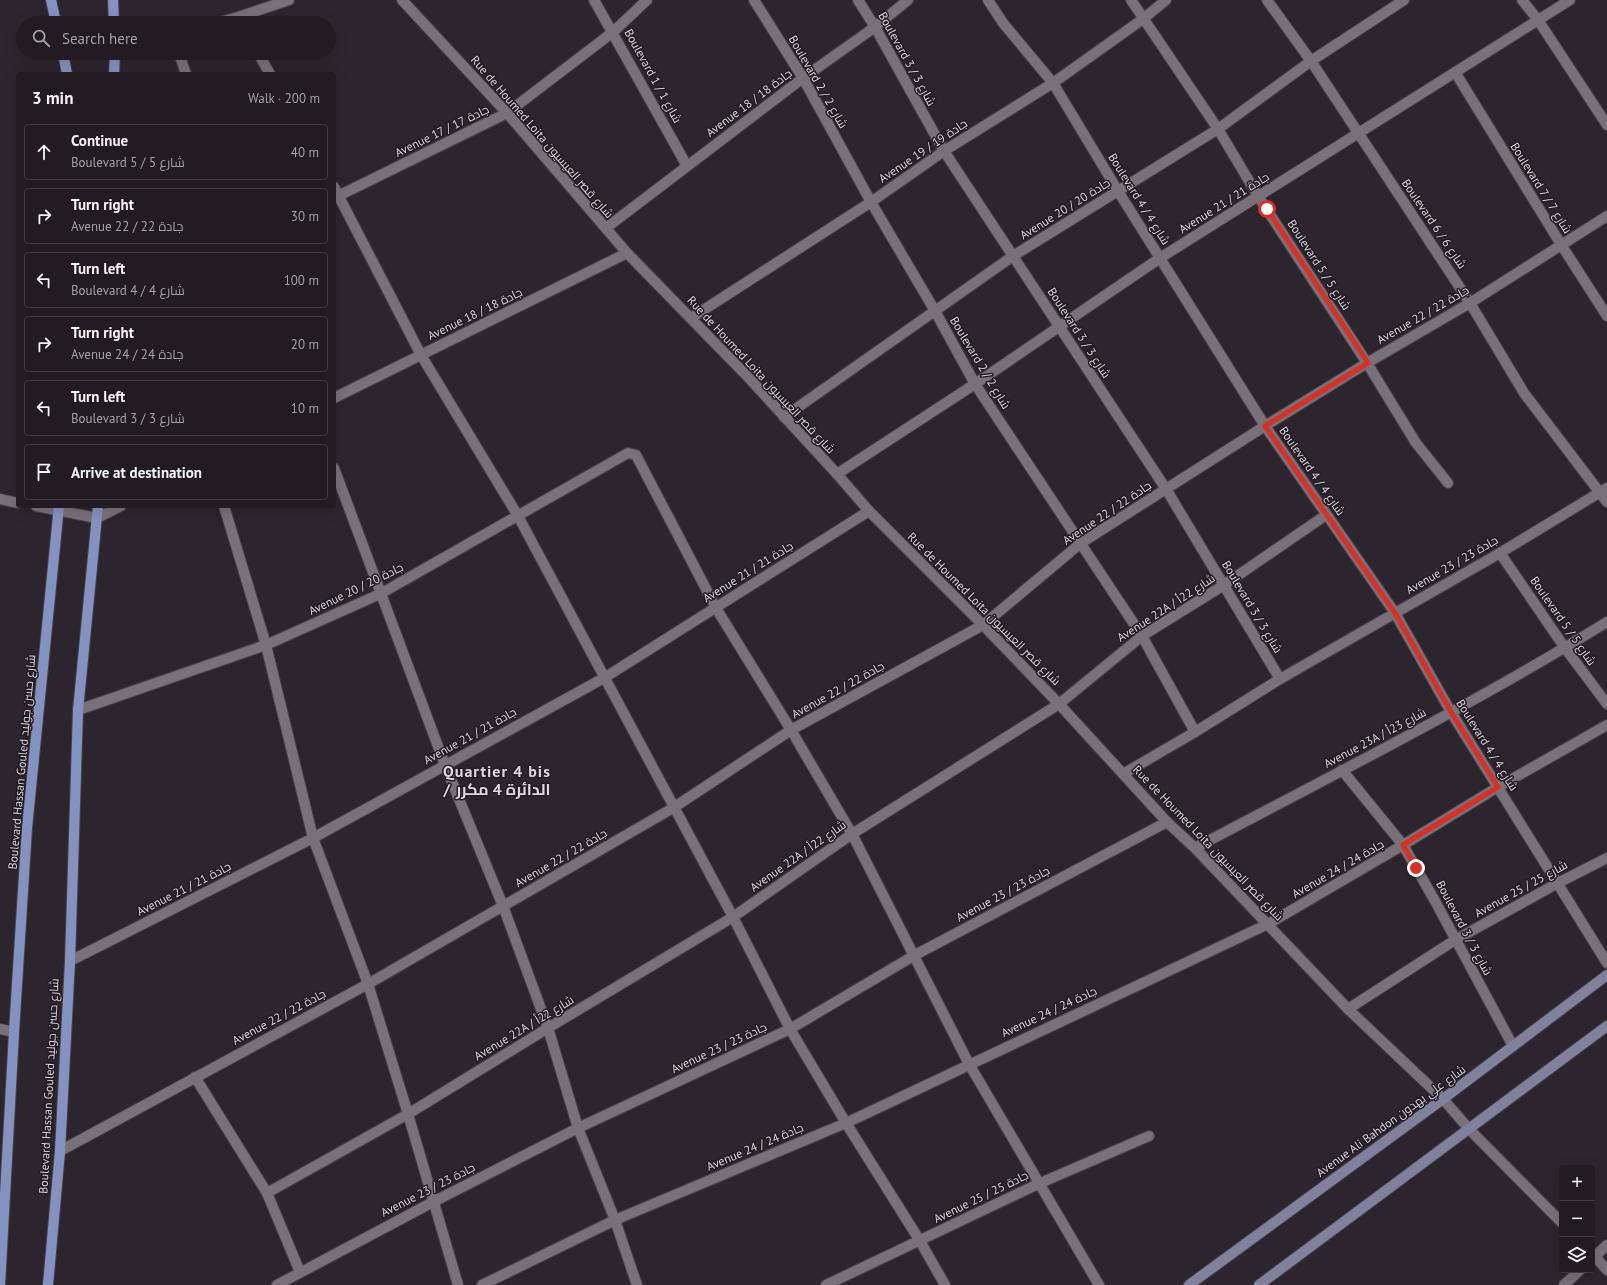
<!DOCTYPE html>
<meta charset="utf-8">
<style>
body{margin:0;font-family:"PT Sans",Cairo,sans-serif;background:#2e292f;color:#f1f3f6}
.controls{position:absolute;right:12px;bottom:12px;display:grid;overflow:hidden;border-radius:4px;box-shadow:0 4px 16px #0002}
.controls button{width:36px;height:36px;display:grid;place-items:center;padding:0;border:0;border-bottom:1px solid #3f3a40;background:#221c22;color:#f1f3f6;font:20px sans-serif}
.stop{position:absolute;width:12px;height:12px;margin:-9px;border:3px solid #d93025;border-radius:50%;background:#fff}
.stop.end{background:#d93025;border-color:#fff;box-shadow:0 1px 4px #0008}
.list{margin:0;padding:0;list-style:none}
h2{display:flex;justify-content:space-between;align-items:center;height:52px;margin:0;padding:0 16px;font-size:17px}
h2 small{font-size:13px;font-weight:400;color:#a2a1a5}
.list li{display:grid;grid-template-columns:26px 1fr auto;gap:12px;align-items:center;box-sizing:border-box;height:56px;margin:0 8px 8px;padding:0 8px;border:1px solid #3f3a40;border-radius:4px}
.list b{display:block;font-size:15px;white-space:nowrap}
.list p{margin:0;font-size:13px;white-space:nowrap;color:#a2a1a5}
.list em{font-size:13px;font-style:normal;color:#a2a1a5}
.icon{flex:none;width:22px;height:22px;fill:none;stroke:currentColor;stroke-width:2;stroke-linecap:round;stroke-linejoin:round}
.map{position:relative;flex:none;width:1607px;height:1285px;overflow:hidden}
.search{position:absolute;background:#221c22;box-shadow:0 4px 16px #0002;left:16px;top:16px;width:320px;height:44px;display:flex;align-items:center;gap:10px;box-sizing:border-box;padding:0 14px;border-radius:22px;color:#a2a1a5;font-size:15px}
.panel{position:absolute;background:#221c22;box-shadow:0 4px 16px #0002;left:16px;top:72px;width:320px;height:436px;border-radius:4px}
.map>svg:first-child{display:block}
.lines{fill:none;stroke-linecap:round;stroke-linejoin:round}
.minor-casing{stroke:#484149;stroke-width:12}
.tertiary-casing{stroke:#484149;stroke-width:12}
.secondary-casing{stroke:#484149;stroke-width:12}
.primary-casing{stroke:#484149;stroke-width:12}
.minor{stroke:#79707a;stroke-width:10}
.tertiary{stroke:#79707a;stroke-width:10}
.secondary{stroke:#7f819d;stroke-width:10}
.primary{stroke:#8492c1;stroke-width:10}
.route{stroke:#d93025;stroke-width:5}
.labels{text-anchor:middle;stroke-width:3;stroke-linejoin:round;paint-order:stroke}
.street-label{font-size:12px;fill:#d9d4da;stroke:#231c24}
.district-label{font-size:16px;font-weight:bold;letter-spacing:1px;fill:#dfd5e1;stroke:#231c24}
</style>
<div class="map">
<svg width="1607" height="1285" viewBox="0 0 1607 1285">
<rect width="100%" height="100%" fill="#2d252e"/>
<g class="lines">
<defs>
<g id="minor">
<polyline points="594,0 687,166"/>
<polyline points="754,0 803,78 871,202 935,311 975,384 1142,636 1195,732"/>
<polyline points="858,0 875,27 944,151 1166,489 1280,679"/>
<polyline points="988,0 1003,23 1053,83 1118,191 1265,426 1395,613 1451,712 1607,963"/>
<polyline points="1131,0 1218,129 1258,196 1367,363 1416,443 1448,483"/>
<polyline points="1267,0 1311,61 1470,303 1524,393 1607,502"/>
<polyline points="1522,0 1538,20 1607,125"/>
<polyline points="216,23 238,17 289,0"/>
<polyline points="179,53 186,74"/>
<polyline points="258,53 270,74"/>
<polyline points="1455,72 1562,246 1607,316"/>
<polyline points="334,187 421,355 518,516 733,917 790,1029 846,1123 920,1241 945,1285"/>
<polyline points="334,198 507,113 613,32 647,0"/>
<polyline points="606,228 803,78 875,27 908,0"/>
<polyline points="691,318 871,202 944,151 1053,83 1143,19 1166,0"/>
<polyline points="334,398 627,253"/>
<polyline points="784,417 1013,256 1218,129 1311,61 1404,0"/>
<polyline points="334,468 445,765 503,906 548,1028 578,1128 615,1220 637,1285"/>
<polyline points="837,474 975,384 1160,258 1570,0"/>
<polyline points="0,499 18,503"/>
<polyline points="36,506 97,518 121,506"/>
<polyline points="224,506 266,645 313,838 368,984 408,1114 458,1285"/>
<polyline points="1500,553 1565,648 1607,704"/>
<polyline points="78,710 266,645 380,594 628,453 636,455 716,608 791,730 852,834 969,1064 1099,1285"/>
<polyline points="1342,770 1403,845 1435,901 1513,1046"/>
<polyline points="1123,774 1195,732 1280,679 1500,553 1607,488"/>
<path d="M1195,848C1333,775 1474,704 1607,622"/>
<polyline points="70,961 313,838 604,678 869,511"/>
<polyline points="1348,1009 1455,940 1558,883 1607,858"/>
<polyline points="0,1029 14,1032"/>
<polyline points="195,1077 267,1193 300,1272"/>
<polyline points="60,1151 368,984 673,808 791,730 983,625 1081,543 1265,426 1367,363 1470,303 1607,216"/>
<polyline points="267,1193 408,1114 548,1028 733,917 852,834 1059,704 1142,636 1224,585 1326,515"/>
<polyline points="1592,1259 1607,1245"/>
<polyline points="277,1285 433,1202 578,1128 790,1029 915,955 1167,822"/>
<polyline points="482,1285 615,1220 846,1123 1268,924 1403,845 1498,787 1607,725"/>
<polyline points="826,1285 1038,1184 1149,1136"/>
<polyline points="1564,1285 1580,1270"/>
</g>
<g id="tertiary">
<polyline points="402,0 507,113 627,253 748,377 837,474 869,511 983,625 1059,704 1167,822 1195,848 1348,1009 1443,1099 1469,1129 1562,1223"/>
<polyline points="1592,1253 1607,1270"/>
</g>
<g id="secondary">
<polyline points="1189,1285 1443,1099 1607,975"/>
<polyline points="1259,1285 1607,1026"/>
</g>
<g id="primary">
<polyline points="51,0 56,23"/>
<polyline points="113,0 114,23"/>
<polyline points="63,53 67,74"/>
<polyline points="114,74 115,53"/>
<polyline points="0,1285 14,1032 27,828 59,506"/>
<polyline points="48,1285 60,1151 70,961 78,710 98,506"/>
</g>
</defs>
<use href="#minor" class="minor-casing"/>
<use href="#tertiary" class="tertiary-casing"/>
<use href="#secondary" class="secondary-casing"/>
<use href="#primary" class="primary-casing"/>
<use href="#minor" class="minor"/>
<use href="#tertiary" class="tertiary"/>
<use href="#secondary" class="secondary"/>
<use href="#primary" class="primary"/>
</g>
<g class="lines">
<polyline class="route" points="1267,209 1368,363 1265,426 1395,613 1451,712 1498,787 1403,845 1416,868"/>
</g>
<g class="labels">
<g class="street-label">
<text transform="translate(907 59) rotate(61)" y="4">Boulevard 3 / شارع 3</text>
<text transform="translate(653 76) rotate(61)" y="4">Boulevard 1 / شارع 1</text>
<text transform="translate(818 82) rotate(60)" y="4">Boulevard 2 / شارع 2</text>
<text transform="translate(749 103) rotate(-37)" y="4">Avenue 18 / جادة 18</text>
<text transform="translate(442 131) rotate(-26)" y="4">Avenue 17 / جادة 17</text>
<text transform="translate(542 137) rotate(49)" y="4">Rue de Houmed Loita شارع قصر العيسيون</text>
<text transform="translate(923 151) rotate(-34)" y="4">Avenue 19 / جادة 19</text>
<text transform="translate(1541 188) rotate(58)" y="4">Boulevard 7 / شارع 7</text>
<text transform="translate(1139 199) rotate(58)" y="4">Boulevard 4 / شارع 4</text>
<text transform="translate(1224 203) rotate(-32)" y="4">Avenue 21 / جادة 21</text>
<text transform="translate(1065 209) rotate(-32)" y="4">Avenue 20 / جادة 20</text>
<text transform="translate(1434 224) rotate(56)" y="4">Boulevard 6 / شارع 6</text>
<text transform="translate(1319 265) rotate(57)" y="4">Boulevard 5 / شارع 5</text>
<text transform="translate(475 314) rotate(-26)" y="4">Avenue 18 / جادة 18</text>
<text transform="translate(1423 315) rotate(-30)" y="4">Avenue 22 / جادة 22</text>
<text transform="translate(1079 333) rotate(57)" y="4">Boulevard 3 / شارع 3</text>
<text transform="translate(980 363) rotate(59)" y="4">Boulevard 2 / شارع 2</text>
<text transform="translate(761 375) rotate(47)" y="4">Rue de Houmed Loita شارع قصر العيسيون</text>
<text transform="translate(1312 471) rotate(55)" y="4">Boulevard 4 / شارع 4</text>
<text transform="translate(1107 513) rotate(-34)" y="4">Avenue 22 / جادة 22</text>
<text transform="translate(1452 565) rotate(-30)" y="4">Avenue 23 / جادة 23</text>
<text transform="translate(748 572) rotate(-32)" y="4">Avenue 21 / جادة 21</text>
<text transform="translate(356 589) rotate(-26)" y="4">Avenue 20 / جادة 20</text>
<text transform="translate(1252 607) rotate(59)" y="4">Boulevard 3 / شارع 3</text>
<text transform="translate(1166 608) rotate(-33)" y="4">Avenue 22A / شارع 22أ</text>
<text transform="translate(984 609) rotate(45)" y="4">Rue de Houmed Loita شارع قصر العيسيون</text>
<text transform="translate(1563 621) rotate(55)" y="4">Boulevard 5 / شارع 5</text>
<text transform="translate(838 690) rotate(-29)" y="4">Avenue 22 / جادة 22</text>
<text transform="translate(470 736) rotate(-29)" y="4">Avenue 21 / جادة 21</text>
<text transform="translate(1375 738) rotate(-28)" y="4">Avenue 23A / شارع 23أ</text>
<text transform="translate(1487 745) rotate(58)" y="4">Boulevard 4 / شارع 4</text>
<text transform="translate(22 762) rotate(-85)" y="4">Boulevard Hassan Gouled شارع حسن جوليد</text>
<text transform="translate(1208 843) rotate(46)" y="4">Rue de Houmed Loita شارع قصر العيسيون</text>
<text transform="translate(798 856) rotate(-35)" y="4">Avenue 22A / شارع 22أ</text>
<text transform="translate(561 858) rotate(-30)" y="4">Avenue 22 / جادة 22</text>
<text transform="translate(1338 869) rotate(-30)" y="4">Avenue 24 / جادة 24</text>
<text transform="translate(184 889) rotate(-27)" y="4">Avenue 21 / جادة 21</text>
<text transform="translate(1521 889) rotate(-29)" y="4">Avenue 25 / شارع 25</text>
<text transform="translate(1003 894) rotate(-28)" y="4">Avenue 23 / جادة 23</text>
<text transform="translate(1464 928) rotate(62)" y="4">Boulevard 3 / شارع 3</text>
<text transform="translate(1049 1012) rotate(-25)" y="4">Avenue 24 / جادة 24</text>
<text transform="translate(279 1017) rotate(-28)" y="4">Avenue 22 / جادة 22</text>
<text transform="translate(524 1028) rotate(-31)" y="4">Avenue 22A / شارع 22أ</text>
<text transform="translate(719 1048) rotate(-25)" y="4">Avenue 23 / جادة 23</text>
<text transform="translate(49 1086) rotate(-87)" y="4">Boulevard Hassan Gouled شارع حسن جوليد</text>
<text transform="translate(1391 1121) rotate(-36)" y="4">Avenue Ali Bahdon شارع علي بهدون</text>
<text transform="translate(755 1147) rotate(-23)" y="4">Avenue 24 / جادة 24</text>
<text transform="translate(428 1190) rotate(-27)" y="4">Avenue 23 / جادة 23</text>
<text transform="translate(981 1197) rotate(-26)" y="4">Avenue 25 / جادة 25</text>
</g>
<g class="district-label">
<text x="497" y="777">Quartier 4 bis<tspan x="497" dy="18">/ الدائرة 4 مكرر</tspan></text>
</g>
</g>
</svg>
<div class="controls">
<button>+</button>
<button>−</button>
<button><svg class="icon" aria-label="layers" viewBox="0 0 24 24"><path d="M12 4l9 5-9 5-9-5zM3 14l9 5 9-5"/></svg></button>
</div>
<div class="stop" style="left:1267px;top:209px"></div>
<div class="stop end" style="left:1416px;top:868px"></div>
<div class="search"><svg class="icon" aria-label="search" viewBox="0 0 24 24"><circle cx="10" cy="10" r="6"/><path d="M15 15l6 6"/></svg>Search here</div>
<section class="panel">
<h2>3 min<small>Walk · 200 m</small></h2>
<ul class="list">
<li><svg class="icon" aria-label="ahead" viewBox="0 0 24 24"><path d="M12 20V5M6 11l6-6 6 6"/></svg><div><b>Continue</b><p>Boulevard 5 / شارع 5</p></div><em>40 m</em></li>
<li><svg class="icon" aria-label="right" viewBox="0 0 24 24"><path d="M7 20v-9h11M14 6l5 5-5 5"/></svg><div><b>Turn right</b><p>Avenue 22 / جادة 22</p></div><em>30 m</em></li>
<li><svg class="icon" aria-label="left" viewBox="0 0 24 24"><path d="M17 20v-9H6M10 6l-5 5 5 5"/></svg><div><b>Turn left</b><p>Boulevard 4 / شارع 4</p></div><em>100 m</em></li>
<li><svg class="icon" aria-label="right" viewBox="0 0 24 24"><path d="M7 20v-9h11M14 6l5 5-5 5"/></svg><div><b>Turn right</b><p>Avenue 24 / جادة 24</p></div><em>20 m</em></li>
<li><svg class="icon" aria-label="left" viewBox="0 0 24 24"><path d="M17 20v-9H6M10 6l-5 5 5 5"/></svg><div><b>Turn left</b><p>Boulevard 3 / شارع 3</p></div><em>10 m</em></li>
<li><svg class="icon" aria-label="arrive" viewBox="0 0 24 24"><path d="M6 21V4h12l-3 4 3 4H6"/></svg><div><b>Arrive at destination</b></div></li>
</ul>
</section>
</div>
